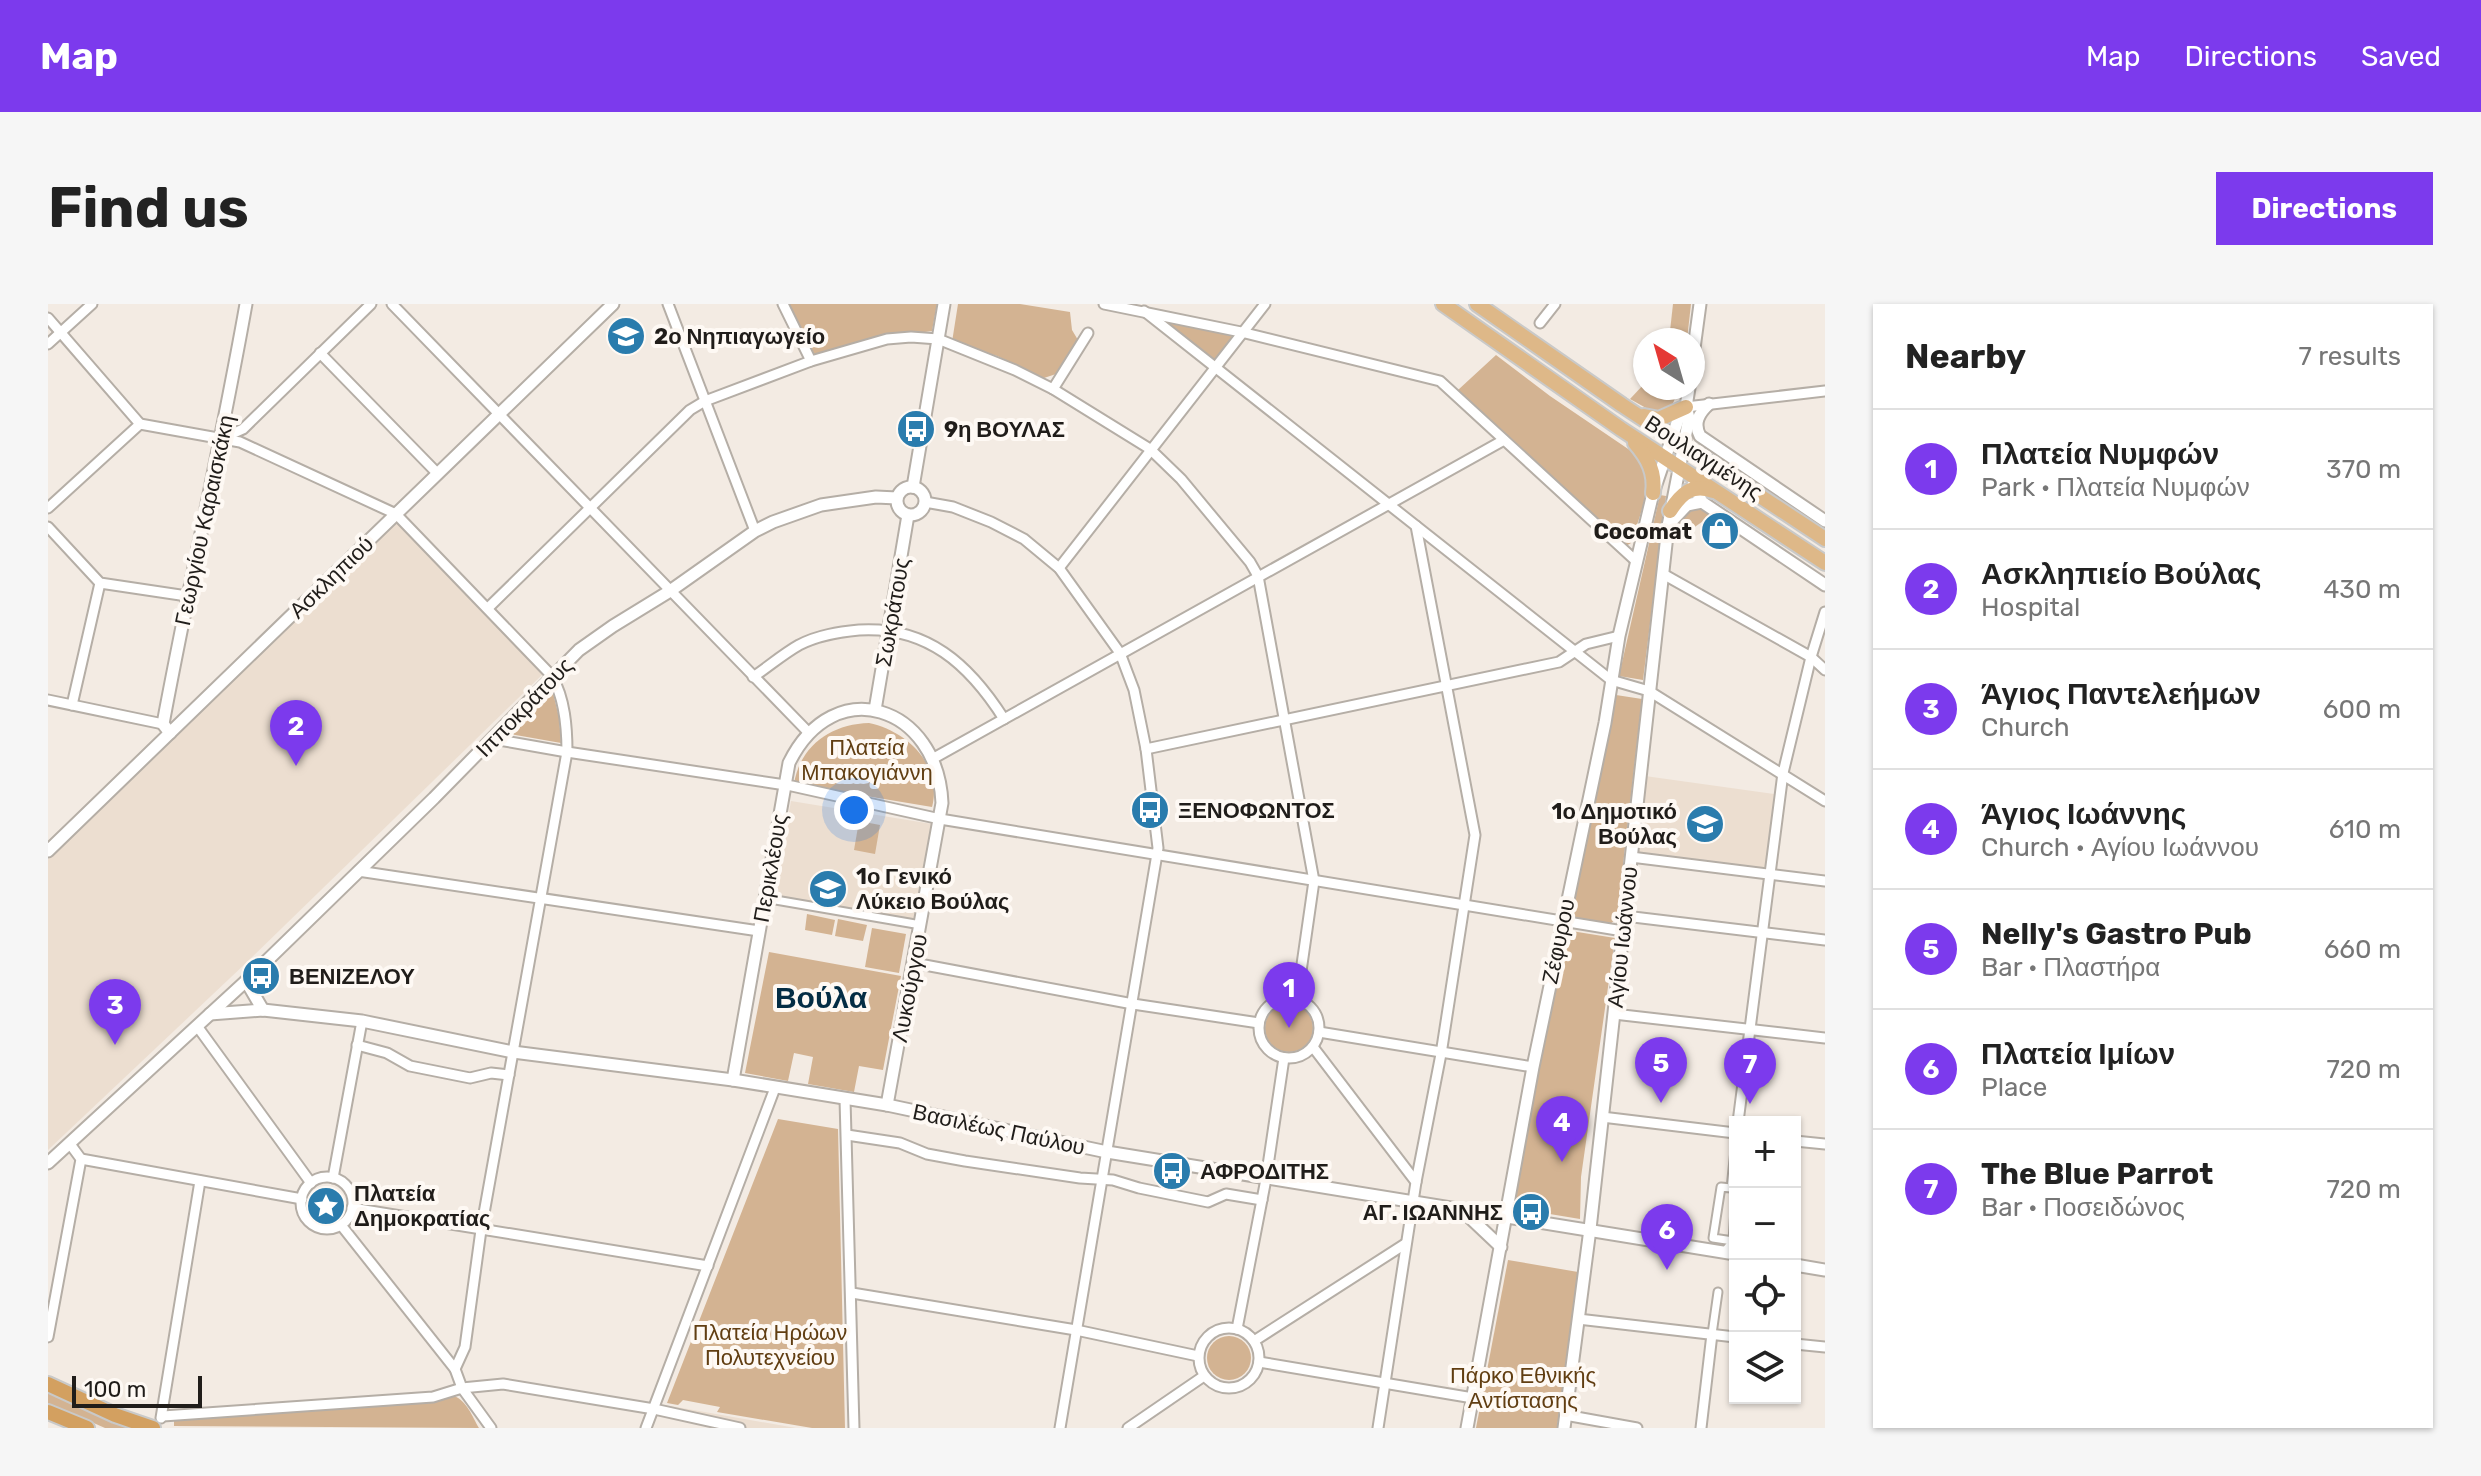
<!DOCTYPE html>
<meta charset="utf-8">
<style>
body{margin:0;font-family:Rubik,sans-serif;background:#f6f6f6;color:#222}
.controls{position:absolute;right:24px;bottom:24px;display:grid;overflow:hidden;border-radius:0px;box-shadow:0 2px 6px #0004}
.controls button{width:72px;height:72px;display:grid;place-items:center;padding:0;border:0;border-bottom:2px solid #e0e0e0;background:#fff;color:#222;font:40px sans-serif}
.compass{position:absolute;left:1585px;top:24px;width:72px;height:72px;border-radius:50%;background:#fff;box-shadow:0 2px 6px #0004;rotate:323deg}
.scale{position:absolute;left:24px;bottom:20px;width:130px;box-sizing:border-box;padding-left:8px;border:4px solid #201d1a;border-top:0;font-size:22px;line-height:28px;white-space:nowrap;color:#201d1a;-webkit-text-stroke:6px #fef9f4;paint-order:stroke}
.you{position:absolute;left:806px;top:506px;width:28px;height:28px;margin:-20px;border:6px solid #fff;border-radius:50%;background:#1a73e8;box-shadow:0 0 0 12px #1a73e833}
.badge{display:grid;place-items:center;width:52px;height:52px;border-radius:50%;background:#7c3aed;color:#fff;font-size:26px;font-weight:700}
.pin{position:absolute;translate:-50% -66px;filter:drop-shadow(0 2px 4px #0008)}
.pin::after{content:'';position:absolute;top:42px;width:28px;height:24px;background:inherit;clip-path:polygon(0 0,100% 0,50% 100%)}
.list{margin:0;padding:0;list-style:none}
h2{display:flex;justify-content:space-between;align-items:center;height:104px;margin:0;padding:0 32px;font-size:34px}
h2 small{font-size:26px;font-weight:400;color:#767676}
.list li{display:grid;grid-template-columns:52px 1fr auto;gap:24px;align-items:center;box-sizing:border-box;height:120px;padding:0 32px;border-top:2px solid #e0e0e0}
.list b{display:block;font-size:30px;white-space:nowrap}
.list p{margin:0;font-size:26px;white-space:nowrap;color:#767676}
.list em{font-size:26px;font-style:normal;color:#767676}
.icon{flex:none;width:44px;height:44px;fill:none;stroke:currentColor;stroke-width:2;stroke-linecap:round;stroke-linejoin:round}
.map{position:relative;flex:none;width:1777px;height:1124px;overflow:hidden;border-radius:0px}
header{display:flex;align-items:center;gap:48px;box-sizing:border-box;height:112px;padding:0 40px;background:#7c3aed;color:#fff}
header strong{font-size:38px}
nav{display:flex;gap:44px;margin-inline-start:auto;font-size:28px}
.intro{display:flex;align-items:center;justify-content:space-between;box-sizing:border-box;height:192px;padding:0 48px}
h1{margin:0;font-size:56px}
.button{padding:20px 36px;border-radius:0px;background:#7c3aed;color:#fff;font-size:28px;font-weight:700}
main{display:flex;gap:48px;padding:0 48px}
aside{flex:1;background:#fff;border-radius:0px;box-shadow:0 2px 6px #0004}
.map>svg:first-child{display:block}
.built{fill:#ecded0}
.green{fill:#d3b392}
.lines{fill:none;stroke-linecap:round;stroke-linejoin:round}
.pedestrian-casing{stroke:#b5aea6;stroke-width:11}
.minor-casing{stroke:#b5aea6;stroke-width:13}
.tertiary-casing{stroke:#b5aea6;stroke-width:15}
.primary-casing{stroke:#c9c9c8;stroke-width:18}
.trunk-casing{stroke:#c9c9c8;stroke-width:18}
.pedestrian{stroke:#fff;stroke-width:7}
.minor{stroke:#fff;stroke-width:9}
.tertiary{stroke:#fff;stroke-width:11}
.primary{stroke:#deb888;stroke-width:14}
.trunk{stroke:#d3a060;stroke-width:14}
.labels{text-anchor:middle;stroke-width:8;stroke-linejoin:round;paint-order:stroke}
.poi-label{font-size:22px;font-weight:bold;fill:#201d1a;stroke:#fef9f4;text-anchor:start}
.street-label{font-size:22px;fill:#201d1a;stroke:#fef9f4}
.park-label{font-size:22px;fill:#613e12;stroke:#fef9f4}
.district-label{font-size:30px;font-weight:bold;fill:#042d44;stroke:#fef9f4}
</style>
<header>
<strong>Map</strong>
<nav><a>Map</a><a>Directions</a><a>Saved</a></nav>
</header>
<div class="intro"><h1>Find us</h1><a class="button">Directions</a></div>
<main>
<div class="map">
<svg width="1777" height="1124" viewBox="0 0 1777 1124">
<rect width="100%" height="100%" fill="#f3ebe3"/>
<g class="built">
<polygon points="349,219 495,370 199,658 0,846 0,555"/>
<polygon points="1597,472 1726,490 1717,566 1588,550"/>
<polygon points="743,497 884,520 867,616 726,592"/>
<polygon points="617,1101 748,1124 680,1124 616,1112"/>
</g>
<g class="green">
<polygon points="741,0 889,0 884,27 821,36 766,51"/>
<polygon points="910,0 972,0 1022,8 1024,26 1030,36 1008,70 996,74 949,52 904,38"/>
<polygon points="1625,0 1643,0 1639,36 1621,36"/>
<polygon points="1119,14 1186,33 1167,56 1118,18"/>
<path d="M1448,51L1502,92L1589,151C1608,180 1592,209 1583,239L1578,242L1410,86Z"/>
<polygon points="1597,79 1597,84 1631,84 1624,102 1607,109 1582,95"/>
<polygon points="1612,191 1618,192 1595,376 1571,372"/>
<path d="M1651,205L1664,211L1638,229L1627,231C1629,217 1636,206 1651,205Z"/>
<polygon points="503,381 511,413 513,439 462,430 459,426"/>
<polygon points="1568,391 1594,395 1569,614 1561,621 1521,612"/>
<path d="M821,419C859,427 895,461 884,503L746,480C752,441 784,420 821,419Z"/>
<polygon points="811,517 832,521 827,550 806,546"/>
<polygon points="759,610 787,616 784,631 757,626"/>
<polygon points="790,615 819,621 815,637 787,632"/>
<polygon points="824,624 858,630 851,669 817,663"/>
<polygon points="1517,626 1567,634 1533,873 1532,915 1465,904"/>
<polygon points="721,648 853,672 835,766 811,762 806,788 760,780 765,753 746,749 740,777 697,769"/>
<circle cx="1241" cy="724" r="24"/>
<polygon points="730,815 790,825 797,1124 764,1124 669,1108 672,1103 635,1096 630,1101 619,1099"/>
<polygon points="1460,956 1530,968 1509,1124 1428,1124"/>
<circle cx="1181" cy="1054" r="22"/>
<polygon points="0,1088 84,1124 57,1124 0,1099"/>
<path d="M406,1092C419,1097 424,1112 431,1124L126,1122V1117L384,1098Z"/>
</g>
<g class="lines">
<defs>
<g id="pedestrian">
<polyline points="716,594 873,621"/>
<polyline points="1683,884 1673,883 1665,934 1685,937"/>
<polyline points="1685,885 1683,884 1687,846"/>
<polyline points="1676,948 1685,937 1687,905"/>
<polyline points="1664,1030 1670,988"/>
</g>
<g id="minor">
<polyline points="344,0 761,429"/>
<polyline points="620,0 707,227"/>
<polyline points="735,0 763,57"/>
<polyline points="1056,0 1193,28 1392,77 1588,257"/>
<polyline points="1096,7 1563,376 1601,387 1777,497"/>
<polyline points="0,14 92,120"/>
<polyline points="1492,19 1507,0"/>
<polyline points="0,40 44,0"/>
<polyline points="272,49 390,170"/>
<polyline points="1005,85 1040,29"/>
<polyline points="1638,103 1777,87"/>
<path d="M92,120L192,138L348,210L504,372C517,395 519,423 519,448L433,926L417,1043L407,1065L414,1084L443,1124"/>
<polyline points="175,134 195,125 323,0"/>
<polyline points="877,198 905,203 943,218 976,235 1011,264 1072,349 1086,386 1098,445 1110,544 1012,1124"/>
<polyline points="0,204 92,120"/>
<polyline points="1368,222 1427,531 1393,750 1368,878"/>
<polyline points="0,223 52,279 139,292"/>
<polyline points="1011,264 1217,0"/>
<polyline points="1615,270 1763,353 1777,366"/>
<polyline points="440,304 642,106 657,97 763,57 839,35 863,33 890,35 967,66 1005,85 1102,145 1133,175 1202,258 1210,272 1266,577 1249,695"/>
<path d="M705,373C720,363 735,350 751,341C770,331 791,328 811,326C879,322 921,360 956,415"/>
<polyline points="0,396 115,420"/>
<polyline points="24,401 52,279"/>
<polyline points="445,435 519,448 744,482 892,515 1575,627"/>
<polyline points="1098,445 1511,358 1538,340 1571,332"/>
<polyline points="886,454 1456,136"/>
<polyline points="1583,553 1777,577"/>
<polyline points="310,567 711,627"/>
<polyline points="1577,612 1777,636"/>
<polyline points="866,659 1085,700 1211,719"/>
<circle cx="1241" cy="724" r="30"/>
<polyline points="1566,710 1777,734"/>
<polyline points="149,722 263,879"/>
<polyline points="1271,728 1485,763"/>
<polyline points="309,741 339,749 362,762 422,774 443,769 461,771"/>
<polyline points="1265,743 1368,878 1330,1124"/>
<polyline points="797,795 806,1124"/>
<polyline points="1554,813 1687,829"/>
<polyline points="1690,818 1735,469 1763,353 1777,308"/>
<polyline points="799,831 852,839 879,850 917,857 1032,874 1065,876 1091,884 1160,898 1178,890 1214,896"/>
<polyline points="1747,837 1777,840"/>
<polyline points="33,855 254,895"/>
<circle cx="279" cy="899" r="26"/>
<polyline points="285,874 314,717"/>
<polyline points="304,904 660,962"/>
<polyline points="293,921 407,1065"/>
<polyline points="804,989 1028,1026 1150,1052"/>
<polyline points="1530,1015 1687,1033"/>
<circle cx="1181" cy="1054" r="30"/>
<polyline points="1189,1025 1218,875 1236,754"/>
<polyline points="0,1033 33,855 22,840"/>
<polyline points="1206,1037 1357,940"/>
<polyline points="1747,1040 1777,1043"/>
<polyline points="1211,1058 1425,1094"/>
<polyline points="1517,1111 1589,1124"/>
<polyline points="115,1112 385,1093 414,1084 455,1080 606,1105 692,1124"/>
<polyline points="113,1114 152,877"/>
<polyline points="598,1124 727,784"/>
<polyline points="1080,1124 1156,1072"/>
<polyline points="1653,1124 1664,1030"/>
</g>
<g id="tertiary">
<polyline points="1645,52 1652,0"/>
<path d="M1661,100C1651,109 1645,119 1652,132L1777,217"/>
<polyline points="1645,181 1654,198 1777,281"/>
<circle cx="863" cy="197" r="14"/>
<polyline points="865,183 896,0"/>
<polyline points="1620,221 1639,201 1654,198"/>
<polyline points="827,406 860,211"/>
<path d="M122,429L115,420C141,280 173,141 198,0"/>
<polyline points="0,547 565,0"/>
<polyline points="198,677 215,706"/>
<polyline points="162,710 215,706 314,717 465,748 685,776 839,801 1059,848 1687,950"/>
<path d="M685,776L741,459C786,367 890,402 894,499L839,801"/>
<polyline points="0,859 198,677 386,494 531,346 565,322 622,287 707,227 725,218 773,201 828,193 849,194"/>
<polyline points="1416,908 1453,943"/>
<polyline points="1747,961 1777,966"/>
<polyline points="1419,1124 1485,763 1557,419 1571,332 1605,189 1631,113 1638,103"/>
<polyline points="1516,1124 1542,925 1620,222 1641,114 1638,103 1641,84"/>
</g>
<g id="primary">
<polyline points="1395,0 1573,125 1777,259"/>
<polyline points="1429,0 1574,101 1777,235"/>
<polyline points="1596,112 1611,115 1638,103"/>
<path d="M1587,139C1600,154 1608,169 1605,189"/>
<path d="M1622,207C1633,190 1644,179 1665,187"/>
</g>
<g id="trunk">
<polyline points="0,1080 67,1111 105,1124"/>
<polyline points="0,1108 39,1124"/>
</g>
</defs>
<use href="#pedestrian" class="pedestrian-casing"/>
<use href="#minor" class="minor-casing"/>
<use href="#tertiary" class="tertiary-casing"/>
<use href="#primary" class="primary-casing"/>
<use href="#trunk" class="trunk-casing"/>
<use href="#pedestrian" class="pedestrian"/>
<use href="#minor" class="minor"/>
<use href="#tertiary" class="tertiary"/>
<use href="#primary" class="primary"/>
<use href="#trunk" class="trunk"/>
</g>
<defs>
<symbol id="school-disc" viewBox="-11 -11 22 22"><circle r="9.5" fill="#2a7cad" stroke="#fef9f4"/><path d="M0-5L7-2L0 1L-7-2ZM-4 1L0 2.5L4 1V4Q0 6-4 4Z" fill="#fff"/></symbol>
<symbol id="bus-disc" viewBox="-11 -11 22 22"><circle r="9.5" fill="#2a7cad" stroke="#fef9f4"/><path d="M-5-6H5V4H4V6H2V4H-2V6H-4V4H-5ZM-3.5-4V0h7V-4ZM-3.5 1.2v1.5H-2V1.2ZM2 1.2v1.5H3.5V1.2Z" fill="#fff"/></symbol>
<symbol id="shop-disc" viewBox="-11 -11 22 22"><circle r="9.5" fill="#2a7cad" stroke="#fef9f4"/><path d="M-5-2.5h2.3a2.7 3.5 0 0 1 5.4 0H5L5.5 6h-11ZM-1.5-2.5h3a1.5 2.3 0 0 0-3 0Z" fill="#fff"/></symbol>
<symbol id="sight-disc" viewBox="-11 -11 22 22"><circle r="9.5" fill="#2a7cad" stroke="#fef9f4"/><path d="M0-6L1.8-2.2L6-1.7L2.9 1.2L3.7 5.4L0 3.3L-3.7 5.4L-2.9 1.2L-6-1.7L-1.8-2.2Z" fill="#fff"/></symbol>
</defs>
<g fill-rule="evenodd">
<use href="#school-disc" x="556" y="10" width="44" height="44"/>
<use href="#bus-disc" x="846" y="103" width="44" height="44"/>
<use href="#shop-disc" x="1650" y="205" width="44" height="44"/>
<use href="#bus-disc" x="1080" y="484" width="44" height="44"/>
<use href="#school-disc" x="1635" y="498" width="44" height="44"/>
<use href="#school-disc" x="758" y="563" width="44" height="44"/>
<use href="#bus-disc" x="191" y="650" width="44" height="44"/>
<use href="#bus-disc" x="1102" y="845" width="44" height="44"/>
<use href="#sight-disc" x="256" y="880" width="44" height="44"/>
<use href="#bus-disc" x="1461" y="886" width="44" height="44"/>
</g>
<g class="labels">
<g class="poi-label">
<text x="606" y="40">2ο Νηπιαγωγείο</text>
<text x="896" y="133">9η ΒΟΥΛΑΣ</text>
<text x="1644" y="235" text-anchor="end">Cocomat</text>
<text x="1130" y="514">ΞΕΝΟΦΩΝΤΟΣ</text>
<text x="1629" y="515" text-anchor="end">1ο Δημοτικό<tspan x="1629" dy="25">Βούλας</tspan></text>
<text x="808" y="580">1ο Γενικό<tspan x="808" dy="25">Λύκειο Βούλας</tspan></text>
<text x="241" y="680">ΒΕΝΙΖΕΛΟΥ</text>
<text x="1152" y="875">ΑΦΡΟΔΙΤΗΣ</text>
<text x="306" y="897">Πλατεία<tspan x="306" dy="25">Δημοκρατίας</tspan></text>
<text x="1455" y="916" text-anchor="end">ΑΓ. ΙΩΑΝΝΗΣ</text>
</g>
<g class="street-label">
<text transform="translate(1656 153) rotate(33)" y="8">Βουλιαγμένης</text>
<text transform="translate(156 216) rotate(-78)" y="8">Γεωργίου Καραισκάκη</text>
<text transform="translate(283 273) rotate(-44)" y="8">Ασκληπιού</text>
<text transform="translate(844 308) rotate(-80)" y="8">Σωκράτους</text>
<text transform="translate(476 403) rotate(-46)" y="8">Ιπποκράτους</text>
<text transform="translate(722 564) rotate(-80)" y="8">Περικλέους</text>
<text transform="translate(1574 633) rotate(-84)" y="8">Αγίου Ιωάννου</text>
<text transform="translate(1510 637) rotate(-78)" y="8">Ζέφυρου</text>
<text transform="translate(861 684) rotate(-79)" y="8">Λυκούργου</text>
<text transform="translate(951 825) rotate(12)" y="8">Βασιλέως Παύλου</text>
</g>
<g class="park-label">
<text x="819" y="451">Πλατεία<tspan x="819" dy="25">Μπακογιάννη</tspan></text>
<text x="722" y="1036">Πλατεία Ηρώων<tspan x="722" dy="25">Πολυτεχνείου</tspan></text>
<text x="1475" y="1079">Πάρκο Εθνικής<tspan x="1475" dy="25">Αντίστασης</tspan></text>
</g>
<g class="district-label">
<text x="773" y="704">Βούλα</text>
</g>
</g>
</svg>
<div class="controls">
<button>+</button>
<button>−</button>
<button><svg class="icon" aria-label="locate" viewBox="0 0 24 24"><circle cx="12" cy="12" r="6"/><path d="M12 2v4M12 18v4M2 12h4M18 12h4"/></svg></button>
<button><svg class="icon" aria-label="layers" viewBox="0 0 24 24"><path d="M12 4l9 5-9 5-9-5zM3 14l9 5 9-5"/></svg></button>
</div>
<svg class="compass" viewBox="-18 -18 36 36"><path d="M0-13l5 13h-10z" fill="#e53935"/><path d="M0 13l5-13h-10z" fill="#767676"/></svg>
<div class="scale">100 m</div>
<div class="you"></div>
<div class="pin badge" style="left:1241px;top:724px">1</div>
<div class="pin badge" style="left:248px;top:462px">2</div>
<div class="pin badge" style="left:67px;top:741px">3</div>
<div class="pin badge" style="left:1514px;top:858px">4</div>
<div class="pin badge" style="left:1613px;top:799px">5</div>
<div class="pin badge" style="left:1619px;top:966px">6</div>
<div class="pin badge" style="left:1702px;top:800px">7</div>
</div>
<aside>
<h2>Nearby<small>7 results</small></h2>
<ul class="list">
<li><span class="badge">1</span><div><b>Πλατεία Νυμφών</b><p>Park · Πλατεία Νυμφών</p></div><em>370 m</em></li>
<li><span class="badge">2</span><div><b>Ασκληπιείο Βούλας</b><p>Hospital</p></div><em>430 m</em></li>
<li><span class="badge">3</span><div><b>Άγιος Παντελεήμων</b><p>Church</p></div><em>600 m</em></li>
<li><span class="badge">4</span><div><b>Άγιος Ιωάννης</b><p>Church · Αγίου Ιωάννου</p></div><em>610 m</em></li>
<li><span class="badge">5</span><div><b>Nelly's Gastro Pub</b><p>Bar · Πλαστήρα</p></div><em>660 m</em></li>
<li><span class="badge">6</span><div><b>Πλατεία Ιμίων</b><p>Place</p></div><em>720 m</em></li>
<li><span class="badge">7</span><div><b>The Blue Parrot</b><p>Bar · Ποσειδώνος</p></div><em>720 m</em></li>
</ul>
</aside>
</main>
